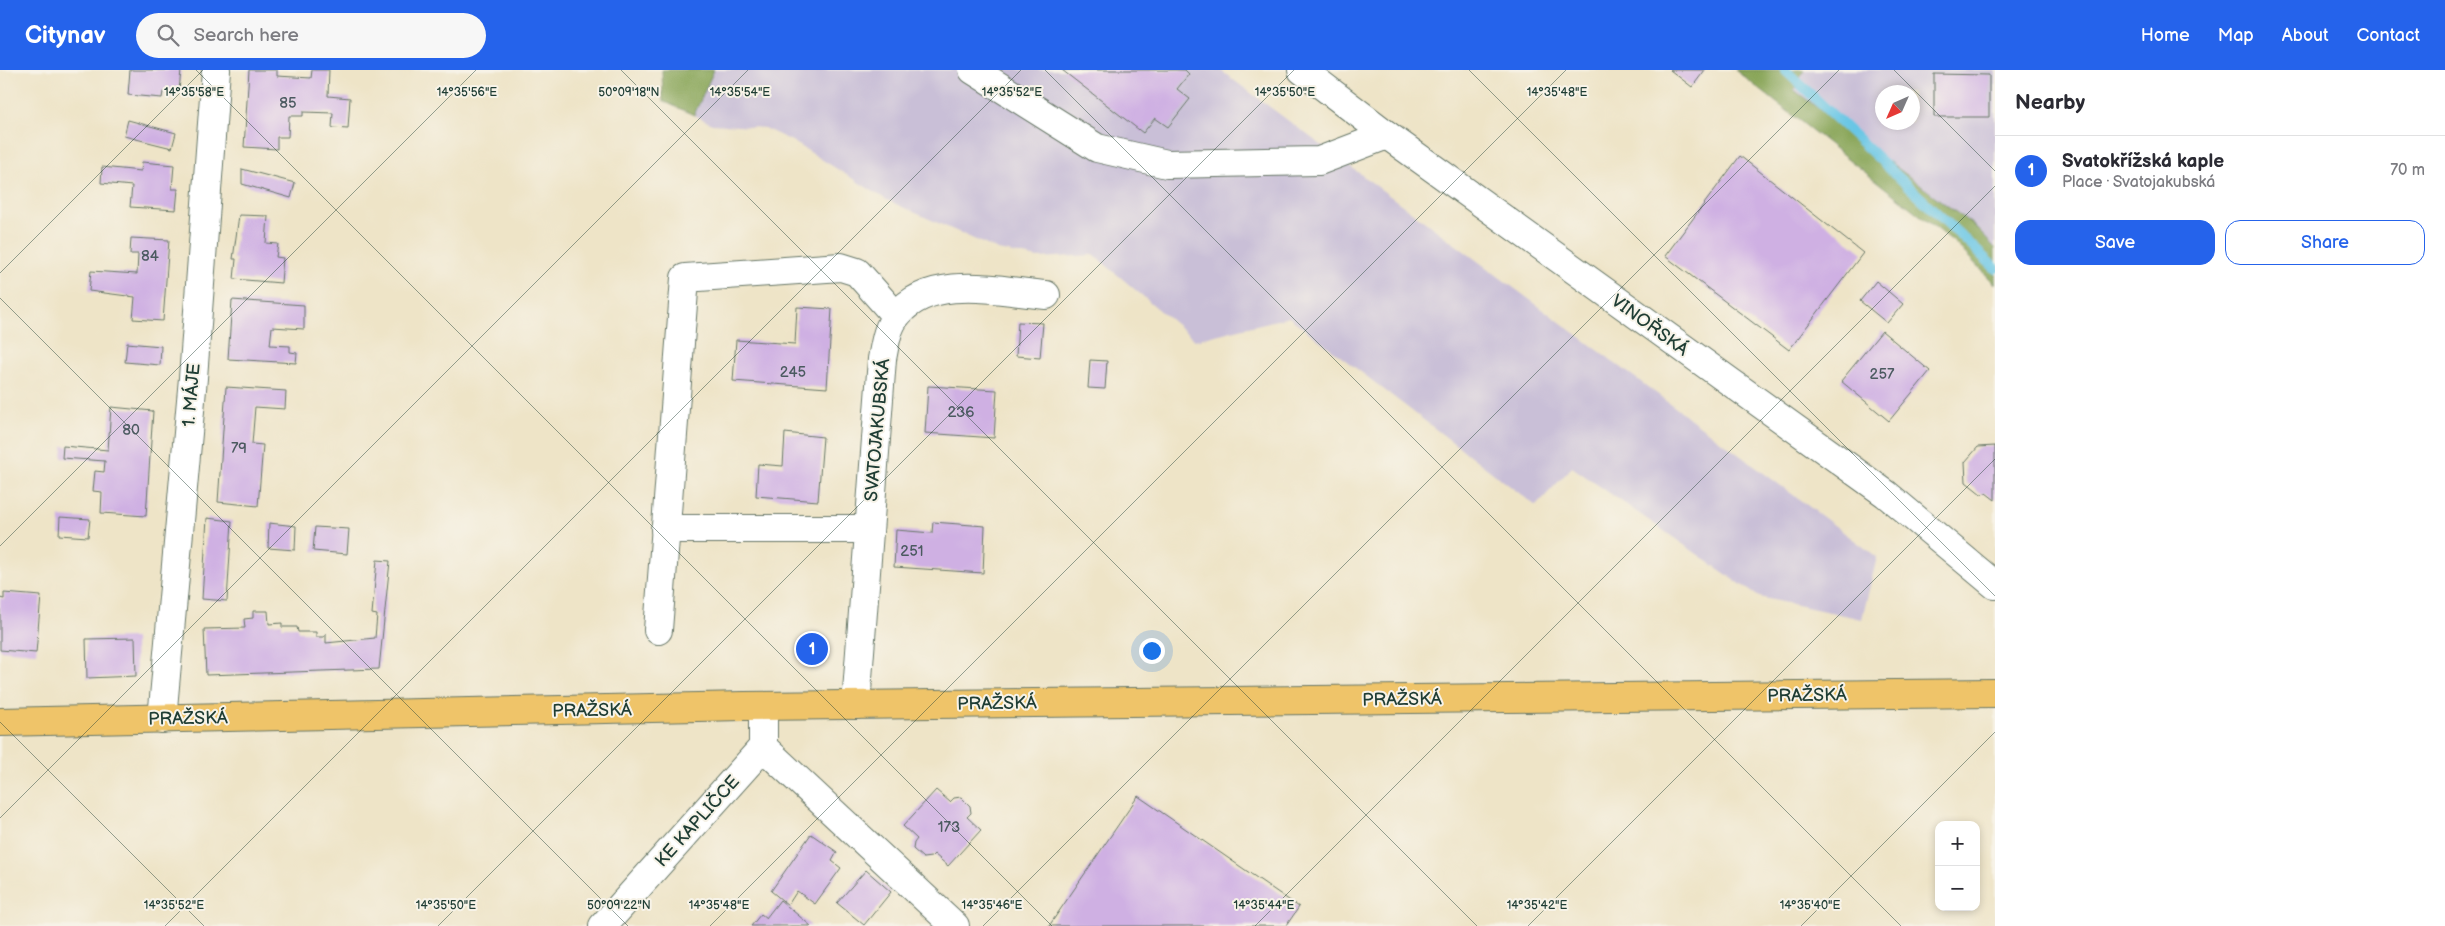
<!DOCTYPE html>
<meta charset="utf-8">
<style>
body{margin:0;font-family:"Balsamiq Sans",sans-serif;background:#f7f7f7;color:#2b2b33}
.controls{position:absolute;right:15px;bottom:15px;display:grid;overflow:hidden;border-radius:10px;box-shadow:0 2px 8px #0003}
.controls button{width:45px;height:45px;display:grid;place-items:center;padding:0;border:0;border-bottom:1px solid #e1e1e2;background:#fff;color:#2b2b33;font:25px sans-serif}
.compass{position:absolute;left:1875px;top:15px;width:45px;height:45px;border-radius:50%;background:#fff;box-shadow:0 2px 8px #0003;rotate:225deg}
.you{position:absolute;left:1151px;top:580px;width:18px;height:18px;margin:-12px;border:4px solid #fff;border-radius:50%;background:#1a73e8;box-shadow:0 0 0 8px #1a73e833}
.badge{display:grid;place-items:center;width:32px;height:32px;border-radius:50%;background:#2563eb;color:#fff;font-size:16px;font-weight:700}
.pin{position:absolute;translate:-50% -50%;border:2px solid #fff;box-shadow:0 1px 5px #0006}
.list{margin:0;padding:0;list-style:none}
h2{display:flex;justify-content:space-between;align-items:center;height:65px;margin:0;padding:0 20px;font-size:21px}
h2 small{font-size:16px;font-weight:400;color:#7c7c81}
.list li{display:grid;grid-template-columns:32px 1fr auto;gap:15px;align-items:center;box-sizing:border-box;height:70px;padding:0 20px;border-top:1px solid #e1e1e2}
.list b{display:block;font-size:19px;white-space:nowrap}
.list p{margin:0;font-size:16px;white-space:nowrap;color:#7c7c81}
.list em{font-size:16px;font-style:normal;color:#7c7c81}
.actions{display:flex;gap:10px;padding:15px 20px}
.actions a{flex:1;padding:11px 0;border:1px solid #2563eb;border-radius:15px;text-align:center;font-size:18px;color:#2563eb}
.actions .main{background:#2563eb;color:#fff}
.icon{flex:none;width:28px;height:28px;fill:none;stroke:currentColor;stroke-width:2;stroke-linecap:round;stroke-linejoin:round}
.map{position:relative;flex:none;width:1995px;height:856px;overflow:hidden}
header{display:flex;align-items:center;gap:30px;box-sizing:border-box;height:70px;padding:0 25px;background:#2563eb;color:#fff}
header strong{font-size:24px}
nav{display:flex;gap:28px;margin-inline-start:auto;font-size:18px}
.search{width:350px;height:45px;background:#f7f7f7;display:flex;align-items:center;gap:12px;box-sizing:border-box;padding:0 18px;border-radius:28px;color:#7c7c81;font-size:19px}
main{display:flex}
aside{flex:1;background:#fff}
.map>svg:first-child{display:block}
.industrial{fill:#c9bfd7;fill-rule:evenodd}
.forest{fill:#87a457;stroke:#537046}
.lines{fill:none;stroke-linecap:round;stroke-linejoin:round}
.stream{stroke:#67c6e5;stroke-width:10}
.building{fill:#cfb0e3}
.minor-casing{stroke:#677767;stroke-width:30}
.major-casing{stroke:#677767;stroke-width:30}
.minor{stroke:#fff;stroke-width:28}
.major{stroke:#efc469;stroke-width:28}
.ticks{fill:none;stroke:#1f3d34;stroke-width:1;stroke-opacity:0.45}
.labels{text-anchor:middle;stroke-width:4;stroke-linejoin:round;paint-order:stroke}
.number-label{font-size:15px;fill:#4b5a60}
.street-label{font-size:18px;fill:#1f3d34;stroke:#f7f3e8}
.ticks-label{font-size:12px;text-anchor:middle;fill:#1f3d34;stroke:#f7f3e8;stroke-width:4;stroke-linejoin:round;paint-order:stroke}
</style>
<header>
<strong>Citynav</strong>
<div class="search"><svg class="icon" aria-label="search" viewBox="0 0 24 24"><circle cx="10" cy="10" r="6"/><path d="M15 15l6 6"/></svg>Search here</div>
<nav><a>Home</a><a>Map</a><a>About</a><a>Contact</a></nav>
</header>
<main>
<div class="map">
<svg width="1995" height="856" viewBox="0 0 1995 856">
<rect width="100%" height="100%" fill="#f7f3e8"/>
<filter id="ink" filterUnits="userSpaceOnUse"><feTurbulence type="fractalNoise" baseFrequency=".02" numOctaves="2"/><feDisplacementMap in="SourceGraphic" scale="10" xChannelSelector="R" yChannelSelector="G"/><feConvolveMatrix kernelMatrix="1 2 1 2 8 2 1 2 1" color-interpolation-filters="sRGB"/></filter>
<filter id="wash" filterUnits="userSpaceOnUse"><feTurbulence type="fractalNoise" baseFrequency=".0096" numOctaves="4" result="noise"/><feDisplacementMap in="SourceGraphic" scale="20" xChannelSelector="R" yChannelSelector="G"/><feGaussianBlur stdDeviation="1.12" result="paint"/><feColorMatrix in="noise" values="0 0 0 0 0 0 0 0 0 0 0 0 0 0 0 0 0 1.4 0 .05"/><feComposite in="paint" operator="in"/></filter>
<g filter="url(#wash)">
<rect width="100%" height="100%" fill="#eee4c7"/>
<g class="industrial">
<polygon points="714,0 1220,0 1877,487 1862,549 1759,527 1572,397 1536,436 1289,247 1195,270 1094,185 1038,188 998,180 887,130 792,71 764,58 712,54 694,45"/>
<path d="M1804,0H1995V178L1973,155L1794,20ZM1882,22H1912V52H1882Z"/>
</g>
<g class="forest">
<polygon points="662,0 714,0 694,45 663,31"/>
<polygon points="1735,0 1804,0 1794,20 1973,155 1995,178 1995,214 1954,172"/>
</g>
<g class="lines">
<polyline class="stream" points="1785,0 1995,198"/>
</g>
<g id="blocks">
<g class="building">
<polygon points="130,0 181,0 179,21 163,22 162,28 128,25"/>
<polygon points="249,0 277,0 277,6 311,8 312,0 329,0 328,26 350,28 348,59 332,58 333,43 303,42 303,46 289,46 288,67 277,67 277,79 244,77"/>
<polygon points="1062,0 1185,0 1189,4 1177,19 1190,29 1168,57 1155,48 1143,63"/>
<polygon points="1670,0 1705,0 1692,17"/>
<polygon points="1934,4 1989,5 1989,47 1934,47"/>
<polygon points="128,50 176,63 172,78 124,66"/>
<polygon points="1740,86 1863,183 1789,280 1665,186"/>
<polygon points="142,92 174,95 172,119 178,119 176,140 130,137 132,116 101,113 102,97 141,101"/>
<polygon points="242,99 295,113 291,128 242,114"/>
<polygon points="239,145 268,146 266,173 278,174 276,187 283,188 281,213 234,209 236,189 233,189"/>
<polygon points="131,168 169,170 163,251 133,249 135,227 89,221 91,201 137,204 138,184 130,184"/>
<polygon points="1876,211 1903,234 1887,253 1860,231"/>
<polygon points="232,230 304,235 304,259 272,257 270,275 290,276 290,282 297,283 296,293 228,289"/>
<polygon points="797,237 832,239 827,318 733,311 736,270 795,274"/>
<polygon points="1018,252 1043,253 1040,288 1016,286"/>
<polygon points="1882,261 1930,301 1889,351 1841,311"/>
<polygon points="127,273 161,276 160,295 125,292"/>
<polygon points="1090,290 1107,291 1105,319 1088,318"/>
<polygon points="928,316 997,320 994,368 925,363"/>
<polygon points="226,317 286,321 285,339 255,337 252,374 263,375 258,436 218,432"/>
<polygon points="111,337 153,341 146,446 101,443 102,422 93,421 95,401 104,402 105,391 62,388 63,376 108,380"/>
<polygon points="785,363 823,367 818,431 756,426 758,394 783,396"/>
<polygon points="1995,376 1995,430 1986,423 1981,424 1966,412 1965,392 1978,377"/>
<polygon points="60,447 90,449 88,467 59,465"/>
<polygon points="207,448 232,451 227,531 202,529"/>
<polygon points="933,452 985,456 983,503 894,497 896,460 932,463"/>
<polygon points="269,453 296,456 295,480 268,478"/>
<polygon points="315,457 349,459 347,484 313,481"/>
<polygon points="377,490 390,491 379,599 206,605 204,559 245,558 244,549 253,548 253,541 268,541 269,554 282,553 282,557 297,557 298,562 316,562 316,567 324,567 326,563 326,573 375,568 377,545 372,544"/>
<polygon points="4,523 41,526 36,583 0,580 0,528 4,529"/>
<polygon points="135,568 136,606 87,608 86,569"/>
<polygon points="936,720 950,732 954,728 961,727 970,736 971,743 967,747 981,760 948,796 934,784 931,787 923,788 913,779 914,773 917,769 903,756"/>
<polygon points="1138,726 1299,837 1286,856 1049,856"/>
<polygon points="811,764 837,782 832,791 841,798 815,834 797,821 788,835 771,821"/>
<polygon points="866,800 891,822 864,855 837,833"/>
<polygon points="780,830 811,856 751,856 761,844 766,848"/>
</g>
</g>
</g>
<g filter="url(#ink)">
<use href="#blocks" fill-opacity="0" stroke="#677767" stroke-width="1"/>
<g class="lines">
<defs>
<g id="minor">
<polyline points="973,0 1097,78 1167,94 1319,91 1387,65"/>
<polyline points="1302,0 1387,65 1886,424 1995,515"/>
<polyline points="665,459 869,459"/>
<polyline points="658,560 685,208 841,197 857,202 896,246"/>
<path d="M856,635L882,289C885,274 887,257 897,245C932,203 999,221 1046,225"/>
<polyline points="162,649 193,308 216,0"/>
<polyline points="763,677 955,856"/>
<polyline points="603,856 763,677 763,636"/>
</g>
<polyline id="major" points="0,652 744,636 1995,623"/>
</defs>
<use href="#minor" class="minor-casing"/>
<use href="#major" class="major-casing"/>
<use href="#minor" class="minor"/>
<use href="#major" class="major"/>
</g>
</g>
<path class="ticks" d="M196,0L1052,856M621,0L1477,856M1045,0L1901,856M1469,0L1995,526M1894,0L1995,101M0,203L203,0M0,228L628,856M0,476L476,0M0,652L204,856M0,748L748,0M165,856L1021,0M438,856L1294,0M710,856L1566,0M983,856L1839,0M1255,856L1995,116M1528,856L1995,389M1801,856L1995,662"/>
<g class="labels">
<g class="number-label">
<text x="288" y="38">85</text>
<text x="150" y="191">84</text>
<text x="793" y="307">245</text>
<text x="1882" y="309">257</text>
<text x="961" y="347">236</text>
<text x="131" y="365">80</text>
<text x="239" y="383">79</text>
<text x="912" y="486">251</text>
<text x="949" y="762">173</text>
</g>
<g class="street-label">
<text transform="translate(1650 255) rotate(36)" y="6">VINOŘSKÁ</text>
<text transform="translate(191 325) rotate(-85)" y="6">1. MÁJE</text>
<text transform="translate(877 360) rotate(-85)" y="6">SVATOJAKUBSKÁ</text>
<text transform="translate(1807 625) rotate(-1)" y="6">PRAŽSKÁ</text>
<text transform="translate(1402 629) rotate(-1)" y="6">PRAŽSKÁ</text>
<text transform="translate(997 633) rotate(-1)" y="6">PRAŽSKÁ</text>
<text transform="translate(592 640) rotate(-1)" y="6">PRAŽSKÁ</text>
<text transform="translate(188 648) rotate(-1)" y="6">PRAŽSKÁ</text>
<text transform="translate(697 751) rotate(-48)" y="6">KE KAPLIČCE</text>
</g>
</g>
<g class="ticks-label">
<text x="194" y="26">14°35'58"E</text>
<text x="467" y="26">14°35'56"E</text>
<text x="629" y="26">50°09'18"N</text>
<text x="740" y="26">14°35'54"E</text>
<text x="1012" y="26">14°35'52"E</text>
<text x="1285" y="26">14°35'50"E</text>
<text x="1557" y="26">14°35'48"E</text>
<text x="174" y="839">14°35'52"E</text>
<text x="446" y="839">14°35'50"E</text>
<text x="719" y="839">14°35'48"E</text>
<text x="992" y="839">14°35'46"E</text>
<text x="1264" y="839">14°35'44"E</text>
<text x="1537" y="839">14°35'42"E</text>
<text x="619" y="839">50°09'22"N</text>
<text x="1810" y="839">14°35'40"E</text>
</g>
</svg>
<div class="controls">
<button>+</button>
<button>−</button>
</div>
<svg class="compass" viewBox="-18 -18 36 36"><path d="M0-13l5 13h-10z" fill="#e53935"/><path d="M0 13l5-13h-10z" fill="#7c7c81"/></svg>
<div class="you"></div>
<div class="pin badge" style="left:812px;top:579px">1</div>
</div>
<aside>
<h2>Nearby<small></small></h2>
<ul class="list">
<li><span class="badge">1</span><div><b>Svatokřížská kaple</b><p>Place · Svatojakubská</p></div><em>70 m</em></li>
</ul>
<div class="actions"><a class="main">Save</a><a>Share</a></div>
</aside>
</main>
